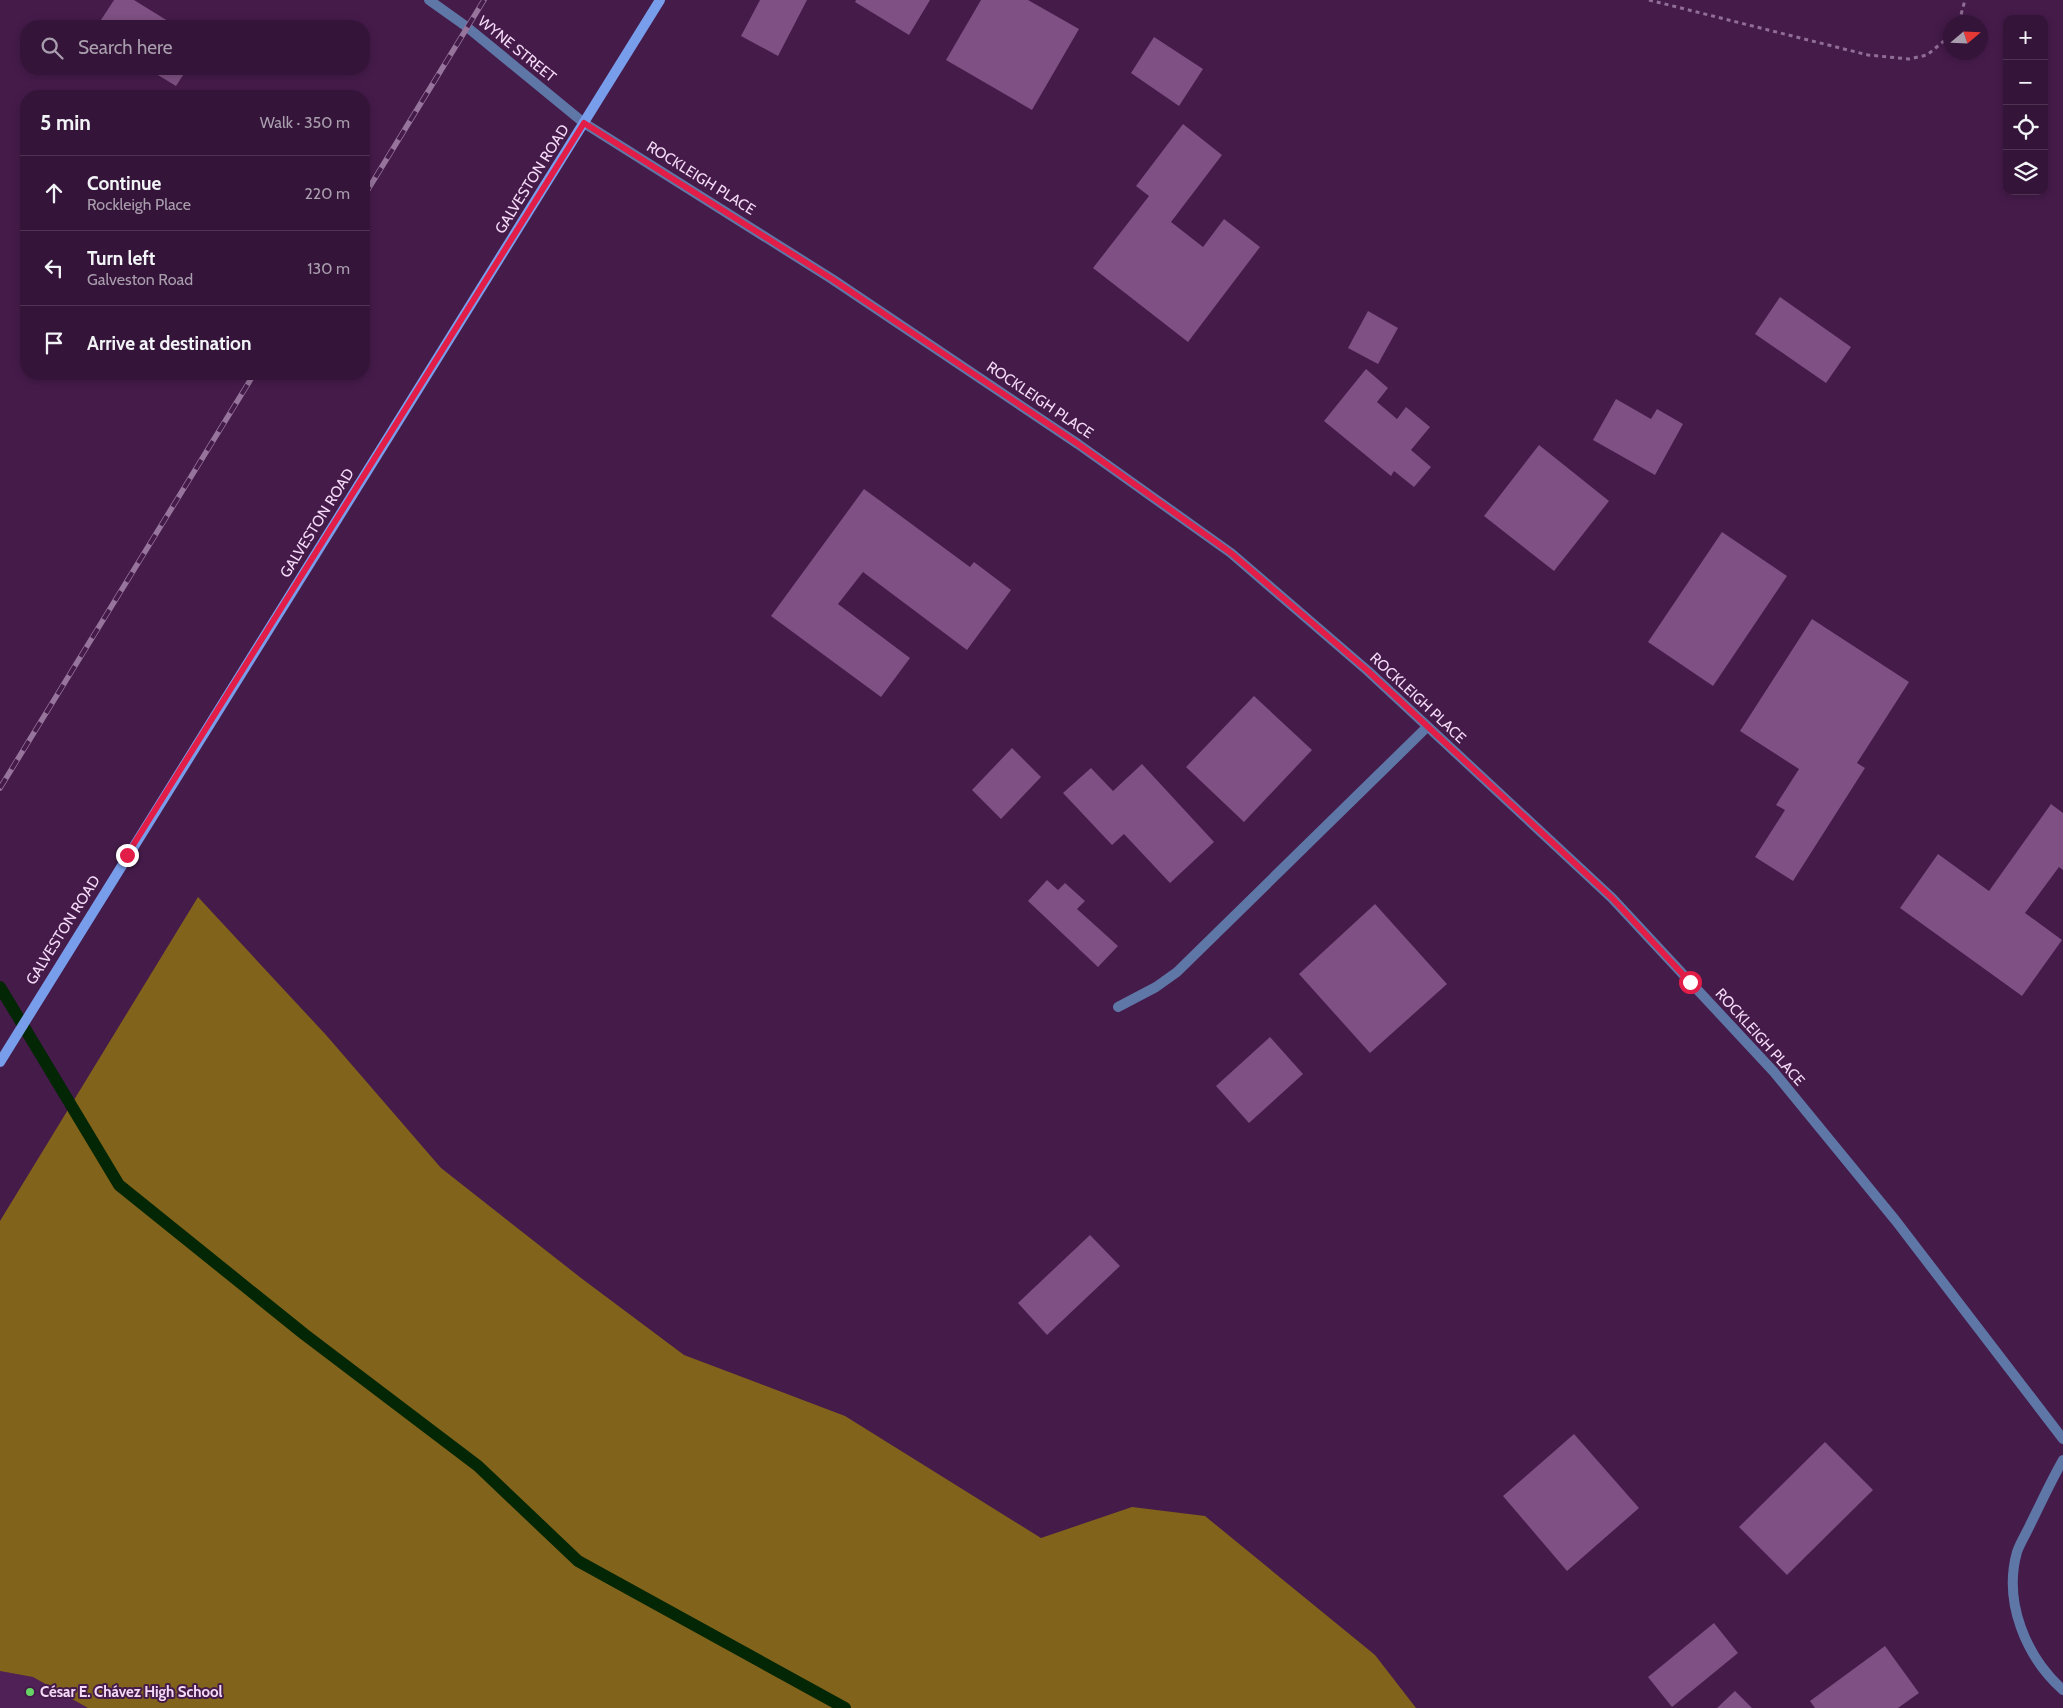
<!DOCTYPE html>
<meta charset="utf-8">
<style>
body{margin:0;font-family:Cabin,sans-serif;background:#3c1d40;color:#f1f3f6}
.controls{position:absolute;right:15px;top:15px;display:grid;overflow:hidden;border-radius:10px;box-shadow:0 2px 8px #0003}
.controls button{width:45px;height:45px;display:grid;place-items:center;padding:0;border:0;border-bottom:1px solid #4e3353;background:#341438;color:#f1f3f6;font:25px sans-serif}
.compass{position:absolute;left:1943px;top:15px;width:45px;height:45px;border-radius:50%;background:#341438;box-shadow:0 2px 8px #0003;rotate:71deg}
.stop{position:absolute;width:15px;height:15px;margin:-11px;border:4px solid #e11d48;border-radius:50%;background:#fff}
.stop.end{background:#e11d48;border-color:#fff;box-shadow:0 1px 5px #0008}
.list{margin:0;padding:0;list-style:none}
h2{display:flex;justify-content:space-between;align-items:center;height:65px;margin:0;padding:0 20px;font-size:21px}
h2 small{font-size:16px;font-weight:400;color:#a99eae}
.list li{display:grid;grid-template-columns:32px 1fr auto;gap:15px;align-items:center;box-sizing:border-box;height:75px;padding:0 20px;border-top:1px solid #4e3353}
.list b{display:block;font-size:19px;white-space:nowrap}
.list p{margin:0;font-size:16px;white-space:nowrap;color:#a99eae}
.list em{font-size:16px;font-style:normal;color:#a99eae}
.icon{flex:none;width:28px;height:28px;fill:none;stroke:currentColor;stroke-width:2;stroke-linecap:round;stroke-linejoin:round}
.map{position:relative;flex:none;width:2063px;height:1708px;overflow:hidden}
.search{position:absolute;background:#341438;box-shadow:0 2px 8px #0003;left:20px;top:20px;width:350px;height:55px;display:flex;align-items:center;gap:12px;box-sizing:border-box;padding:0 18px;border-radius:20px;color:#a99eae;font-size:19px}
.panel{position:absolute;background:#341438;box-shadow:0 2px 8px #0003;left:20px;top:90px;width:350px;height:290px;border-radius:20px}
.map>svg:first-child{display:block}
.built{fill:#502156}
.forest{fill:#82631c}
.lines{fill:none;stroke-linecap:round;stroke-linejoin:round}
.stream{stroke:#032604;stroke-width:12}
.building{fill:#7e5083}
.path{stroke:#916e95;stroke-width:3;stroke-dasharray:4 4;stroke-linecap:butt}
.service{stroke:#5f77a7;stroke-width:10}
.minor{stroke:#5f77a7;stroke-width:10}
.secondary{stroke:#789eeb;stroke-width:10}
.rail-casing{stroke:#96749b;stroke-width:5.5}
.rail{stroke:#451b4a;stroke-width:4;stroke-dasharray:11;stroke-linecap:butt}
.route{stroke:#e11d48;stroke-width:6}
.poi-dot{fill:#67d466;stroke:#451b4a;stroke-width:2}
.labels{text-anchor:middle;stroke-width:4;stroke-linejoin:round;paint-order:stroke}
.street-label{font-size:15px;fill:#f4daf7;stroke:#451b4a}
.poi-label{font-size:15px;font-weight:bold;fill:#f4daf7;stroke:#451b4a;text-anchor:start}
</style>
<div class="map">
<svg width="2063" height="1708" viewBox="0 0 2063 1708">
<rect width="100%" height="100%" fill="#451b4a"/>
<polygon class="built" points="0,1671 33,1677 88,1708 0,1708"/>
<polygon class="forest" points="198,897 326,1035 441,1168 581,1278 684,1355 845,1416 1041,1538 1132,1507 1205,1516 1375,1655 1416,1708 88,1708 33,1677 0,1671 0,1221"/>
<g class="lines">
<polyline class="stream" points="0,987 119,1185 304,1334 478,1466 578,1561 845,1708"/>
</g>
<g class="building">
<polygon points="114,0 134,0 176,26 97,26"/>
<polygon points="760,0 807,0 778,56 741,36"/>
<polygon points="856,0 930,0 909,35 855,2"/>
<polygon points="981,0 1028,0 1079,29 1032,110 946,60"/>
<polygon points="1154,37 1203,69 1179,106 1131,73"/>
<polygon points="148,69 187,69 176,86"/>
<polygon points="1183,124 1222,155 1171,222 1203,247 1224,219 1260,247 1188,342 1093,268 1149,196 1136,186"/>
<polygon points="1780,297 1851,347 1826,383 1755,334"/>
<polygon points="1368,311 1398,328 1378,364 1348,348"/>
<polygon points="1366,369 1388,388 1377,402 1397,419 1406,407 1430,427 1411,450 1431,467 1414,487 1394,471 1391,476 1324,421"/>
<polygon points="1616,399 1651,419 1657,409 1683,424 1655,475 1593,440"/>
<polygon points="1539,445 1609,501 1554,571 1484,516"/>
<polygon points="864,489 970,567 974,562 1011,590 967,650 863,572 838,604 910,658 881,697 771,616"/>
<polygon points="1722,532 1787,576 1713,686 1648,642"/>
<polygon points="1812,619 1909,682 1857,763 1865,768 1793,881 1755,857 1785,810 1776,805 1799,769 1740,731"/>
<polygon points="1254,696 1312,750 1244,822 1186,767"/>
<polygon points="1012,748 1041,777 1001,819 972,790"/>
<polygon points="1142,764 1214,842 1170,883 1124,834 1112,845 1063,793 1091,768 1113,791"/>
<polygon points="2051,804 2063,813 2063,870 2059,867 2025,913 2062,940 2022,996 1900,908 1938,854 1989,891"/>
<polygon points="1047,880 1058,890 1065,883 1085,901 1077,909 1118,946 1098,967 1028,901"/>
<polygon points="1375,904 1447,984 1370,1053 1299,974"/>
<polygon points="1270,1037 1303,1074 1249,1123 1216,1086"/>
<polygon points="1090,1235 1120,1266 1047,1335 1018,1303"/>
<polygon points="1574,1434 1639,1508 1567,1571 1503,1496"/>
<polygon points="1825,1442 1873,1490 1787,1575 1739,1527"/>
<polygon points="1714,1623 1738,1653 1672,1707 1648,1677"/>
<polygon points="1885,1646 1919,1693 1898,1708 1815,1708 1810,1701"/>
<polygon points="1735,1691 1752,1708 1717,1708"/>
</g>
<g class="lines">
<g class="path">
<polyline points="1649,0 1868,55 1909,59 1927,55 1950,36"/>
<polyline points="1959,22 1965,0"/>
</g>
<polyline class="service" points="1118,1007 1156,987 1177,972 1427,727"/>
<g class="minor">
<polyline points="429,0 467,27 584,123 832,279 1078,444 1231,553 1368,671 1612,898 1774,1072 1896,1221 2063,1439"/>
<path d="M2063,1460C2051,1481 2041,1503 2030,1525C2026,1534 2020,1543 2017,1552C2003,1602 2026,1657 2063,1690"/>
</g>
<polyline class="secondary" points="0,1062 660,0"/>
<defs>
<g id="rail">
<polyline points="364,196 484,0"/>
<polyline points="0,788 254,374"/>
</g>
</defs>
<use href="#rail" class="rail-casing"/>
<use href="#rail" class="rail"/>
</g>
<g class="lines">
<polyline class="route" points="127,855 584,123 832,279 1078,444 1231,553 1368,671 1612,898 1690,982"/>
</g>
<circle class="poi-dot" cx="30" cy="1692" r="5"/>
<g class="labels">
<g class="street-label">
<text transform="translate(517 49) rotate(39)" y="5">WYNE STREET</text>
<text transform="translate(701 178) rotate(32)" y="5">ROCKLEIGH PLACE</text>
<text transform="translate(532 179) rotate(-58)" y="5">GALVESTON ROAD</text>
<text transform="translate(1040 400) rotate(34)" y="5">ROCKLEIGH PLACE</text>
<text transform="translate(317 523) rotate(-58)" y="5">GALVESTON ROAD</text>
<text transform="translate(1418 698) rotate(43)" y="5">ROCKLEIGH PLACE</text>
<text transform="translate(63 930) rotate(-58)" y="5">GALVESTON ROAD</text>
<text transform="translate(1760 1037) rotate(48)" y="5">ROCKLEIGH PLACE</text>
</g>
<g class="poi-label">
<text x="40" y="1697">César E. Chávez High School</text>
</g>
</g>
</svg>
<div class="controls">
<button>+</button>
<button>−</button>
<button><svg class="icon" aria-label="locate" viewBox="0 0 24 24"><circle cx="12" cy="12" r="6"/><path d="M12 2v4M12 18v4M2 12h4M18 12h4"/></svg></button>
<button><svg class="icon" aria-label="layers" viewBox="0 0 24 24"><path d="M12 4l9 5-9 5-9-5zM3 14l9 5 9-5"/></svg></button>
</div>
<svg class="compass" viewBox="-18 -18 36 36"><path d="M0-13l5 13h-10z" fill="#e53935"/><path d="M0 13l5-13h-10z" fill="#a99eae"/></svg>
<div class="stop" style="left:1690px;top:982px"></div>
<div class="stop end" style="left:127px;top:855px"></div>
<div class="search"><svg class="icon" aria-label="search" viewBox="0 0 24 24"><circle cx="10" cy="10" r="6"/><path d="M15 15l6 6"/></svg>Search here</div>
<section class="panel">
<h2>5 min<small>Walk · 350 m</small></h2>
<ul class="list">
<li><svg class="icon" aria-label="ahead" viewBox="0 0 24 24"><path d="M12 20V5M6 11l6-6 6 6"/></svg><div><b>Continue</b><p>Rockleigh Place</p></div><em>220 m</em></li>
<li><svg class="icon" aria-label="left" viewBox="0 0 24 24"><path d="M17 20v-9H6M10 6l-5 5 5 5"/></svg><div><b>Turn left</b><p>Galveston Road</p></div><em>130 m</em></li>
<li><svg class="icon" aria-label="arrive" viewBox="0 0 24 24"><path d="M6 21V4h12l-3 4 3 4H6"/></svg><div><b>Arrive at destination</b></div></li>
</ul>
</section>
</div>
